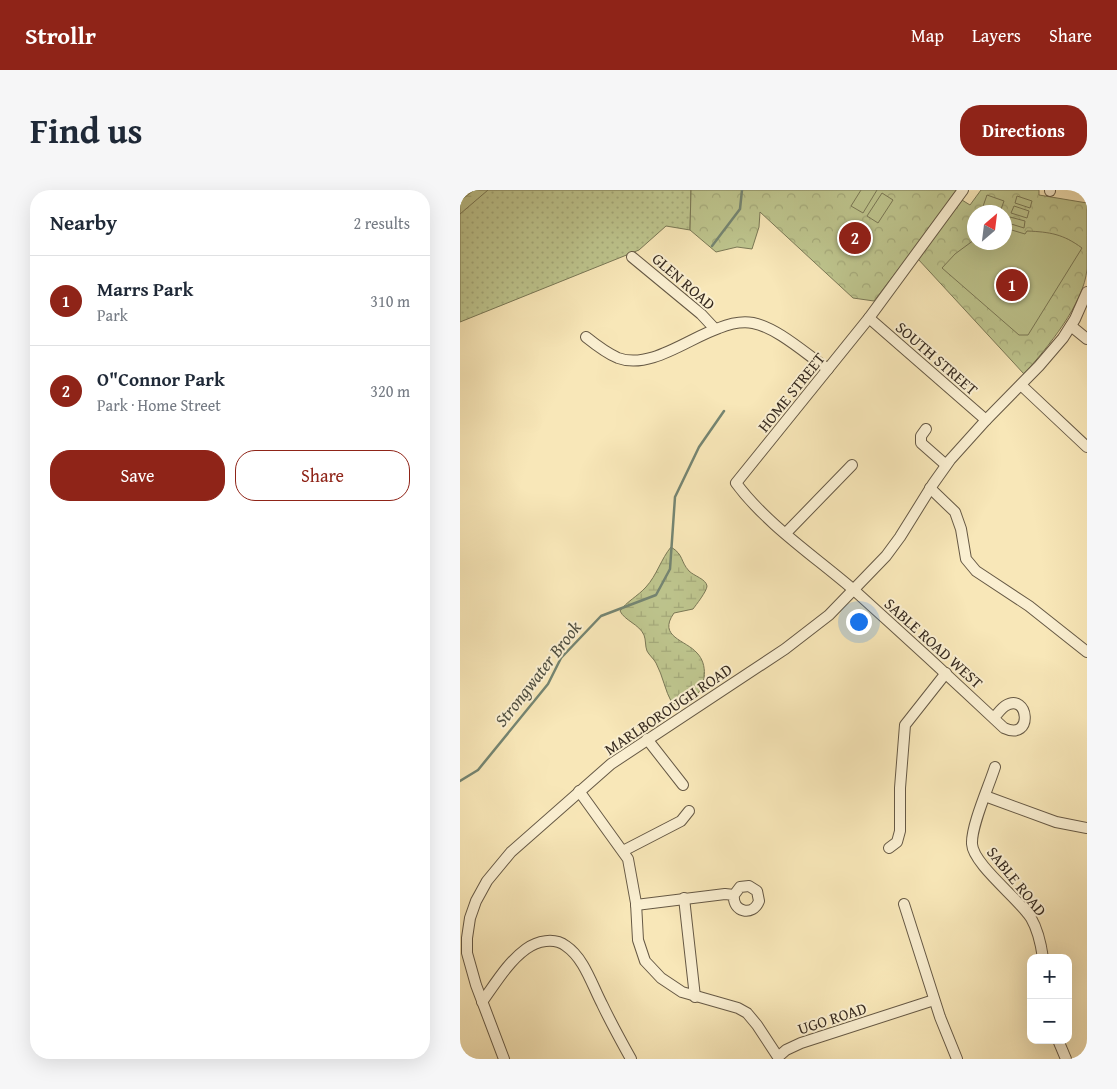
<!DOCTYPE html>
<meta charset="utf-8">
<style>
body{margin:0;font-family:"Gentium Book Plus",serif;background:#f6f6f7;color:#1f2937}
.controls{position:absolute;right:15px;bottom:15px;display:grid;overflow:hidden;border-radius:10px;box-shadow:0 5px 20px #0002}
.controls button{width:45px;height:45px;display:grid;place-items:center;padding:0;border:0;border-bottom:1px solid #e0e1e3;background:#fff;color:#1f2937;font:25px sans-serif}
.compass{position:absolute;left:507px;top:15px;width:45px;height:45px;border-radius:50%;background:#fff;box-shadow:0 5px 20px #0002;rotate:28deg}
.you{position:absolute;left:398px;top:431px;width:18px;height:18px;margin:-12px;border:4px solid #fff;border-radius:50%;background:#1a73e8;box-shadow:0 0 0 8px #1a73e833}
.badge{display:grid;place-items:center;width:32px;height:32px;border-radius:50%;background:#8f2418;color:#fff;font-size:16px;font-weight:700}
.pin{position:absolute;translate:-50% -50%;border:2px solid #fff;box-shadow:0 1px 5px #0006}
.list{margin:0;padding:0;list-style:none}
h2{display:flex;justify-content:space-between;align-items:center;height:65px;margin:0;padding:0 20px;font-size:21px}
h2 small{font-size:16px;font-weight:400;color:#747a83}
.list li{display:grid;grid-template-columns:32px 1fr auto;gap:15px;align-items:center;box-sizing:border-box;height:90px;padding:0 20px;border-top:1px solid #e0e1e3}
.list b{display:block;font-size:19px;white-space:nowrap}
.list p{margin:0;font-size:16px;white-space:nowrap;color:#747a83}
.list em{font-size:16px;font-style:normal;color:#747a83}
.actions{display:flex;gap:10px;padding:15px 20px}
.actions a{flex:1;padding:11px 0;border:1px solid #8f2418;border-radius:20px;text-align:center;font-size:18px;color:#8f2418}
.actions .main{background:#8f2418;color:#fff}
.map{position:relative;flex:none;width:627px;height:869px;overflow:hidden;border-radius:20px}
header{display:flex;align-items:center;gap:30px;box-sizing:border-box;height:70px;padding:0 25px;background:#8f2418;color:#fff}
header strong{font-size:24px}
nav{display:flex;gap:28px;margin-inline-start:auto;font-size:18px}
.intro{display:flex;align-items:center;justify-content:space-between;box-sizing:border-box;height:120px;padding:0 30px}
h1{margin:0;font-size:35px}
.button{padding:12px 22px;border-radius:20px;background:#8f2418;color:#fff;font-size:18px;font-weight:700}
main{display:flex;gap:30px;padding:0 30px}
aside{flex:1;background:#fff;border-radius:20px;box-shadow:0 5px 20px #0002}
.map>svg:first-child{display:block}
.grass{fill:url(#grass-dots);stroke:#7a7856}
.wetland{fill:url(#wetland-marsh);stroke:#7a7856}
.park{fill:url(#park-crowns);stroke:#7a7856;fill-rule:evenodd}
.pitch{fill:#bec58e;stroke:#7a7856}
.lines{fill:none;stroke-linecap:round;stroke-linejoin:round}
.stream{stroke:#758572;stroke-width:2.5}
.minor-casing{stroke:#665945;stroke-width:12}
.minor{stroke:#faefd1;stroke-width:10}
.labels{text-anchor:middle;stroke-width:4;stroke-linejoin:round;paint-order:stroke}
.street-label{font-size:16px;fill:#362a1f;stroke:#faefd1}
.water-label{font-size:18px;font-style:italic;fill:#505042;stroke:#faefd1}
</style>
<header>
<strong>Strollr</strong>
<nav><a>Map</a><a>Layers</a><a>Share</a></nav>
</header>
<div class="intro"><h1>Find us</h1><a class="button">Directions</a></div>
<main>
<aside>
<h2>Nearby<small>2 results</small></h2>
<ul class="list">
<li><span class="badge">1</span><div><b>Marrs Park</b><p>Park</p></div><em>310 m</em></li>
<li><span class="badge">2</span><div><b>O&quot;Connor Park</b><p>Park · Home Street</p></div><em>320 m</em></li>
</ul>
<div class="actions"><a class="main">Save</a><a>Share</a></div>
</aside>
<div class="map">
<svg width="627" height="869" viewBox="0 0 627 869">
<defs>
<pattern id="grass-dots" width="8" height="8" patternUnits="userSpaceOnUse" patternTransform="scale(1.25)"><rect width="8" height="8" fill="#bec58e"/><path d="M2 2h.1M6 6h.1" fill="none" stroke="#a4a97a" stroke-width="1.8" stroke-linecap="round"/></pattern>
<pattern id="wetland-marsh" width="20" height="14" patternUnits="userSpaceOnUse" patternTransform="scale(1.25)"><rect width="20" height="14" fill="#bec58e"/><path d="M1 5h8M5 5V1M11 12h8M15 12V8" fill="none" stroke="#a4a97a"/></pattern>
<pattern id="park-crowns" width="20" height="18" patternUnits="userSpaceOnUse" patternTransform="scale(1.25)"><rect width="20" height="18" fill="#bec58e"/><path d="M2 6a3 3 0 1 1 6 0M12 15a3 3 0 1 1 6 0" fill="none" stroke="#a4a97a"/></pattern>
</defs>
<rect width="100%" height="100%" fill="#f8e7b8"/>
<filter id="stains"><feTurbulence type="fractalNoise" baseFrequency=".004" numOctaves="4"/><feColorMatrix values="0 0 0 0 .2 0 0 0 0 .09 0 0 0 0 .02 0 0 0 .5 -.17"/></filter>
<radialGradient id="worn" r=".72"><stop offset=".6" stop-color="#630" stop-opacity="0"/><stop offset="1" stop-color="#630" stop-opacity=".3"/></radialGradient>
<polygon class="grass" points="0,0 231,0 230,40 206,36 179,60 0,132"/>
<g class="wetland">
<polygon points="14,0 28,0 0,24 0,11"/>
<path d="M211,357C224,365 220,371 229,381C234,386 246,389 247,396C247,401 236,415 233,419L214,423C197,447 226,450 237,463C248,474 246,495 236,506C232,510 224,512 219,515L212,513C205,501 203,486 196,473C194,469 189,465 187,461C185,456 186,450 184,445C179,434 165,431 160,421C166,412 178,406 186,397C197,385 201,369 211,357Z"/>
</g>
<g class="park">
<polygon points="231,0 499,0 414,111 393,108 300,22 299,37 292,59 277,57 256,62 230,40"/>
<path d="M521,0H579V5L627,13C627,34 627,57 627,79C624,114 587,158 564,184L458,69L502,10L510,15ZM514,22H544V52H514Z"/>
</g>
<g class="pitch">
<polygon points="401,0 417,0 403,23 391,16"/>
<polygon points="422,3 433,10 418,33 407,26"/>
<polygon points="527,5 544,11 540,22 521,22"/>
<polygon points="557,6 572,11 570,18 555,13"/>
<polygon points="554,16 569,21 567,28 551,23"/>
<polygon points="550,27 565,31 564,38 548,33"/>
<path d="M545,38L565,44L567,41C590,42 603,44 622,58L568,145H559L482,78L495,64L514,50V52H544Z"/>
</g>
<g class="lines">
<g class="stream">
<polyline points="252,56 280,19 282,0"/>
<polyline points="0,591 18,580 88,494 101,468 141,426 196,405 210,379 215,307 239,257 264,221"/>
</g>
<defs>
<g id="minor">
<path d="M503,0L409,128L276,293C306,334 357,368 395,401C445,446 495,492 544,538C574,552 569,501 545,516C541,519 537,524 534,528"/>
<polyline points="590,1 590,0"/>
<polyline points="172,67 241,124 255,139"/>
<polyline points="409,128 526,230"/>
<polyline points="611,136 627,149"/>
<path d="M126,147C136,155 146,163 158,168C190,180 229,148 259,138C269,134 282,131 293,133C318,138 347,165 368,179"/>
<polyline points="561,195 627,257"/>
<polyline points="466,239 461,246 461,253 486,275"/>
<polyline points="470,298 495,322 501,339 506,369 516,381 569,416 627,462"/>
<polyline points="326,343 392,275"/>
<polyline points="187,549 223,595"/>
<path d="M535,577C529,596 511,636 512,654C513,674 559,709 571,728C578,740 581,754 583,768"/>
<polyline points="119,601 168,669 176,713 178,750 185,771 201,788 222,802 278,818 287,823 297,835 318,867 326,860 341,853 474,810"/>
<polyline points="525,606 596,632 627,638"/>
<polyline points="429,658 437,652 440,641 440,598 445,535 486,483"/>
<polyline points="163,661 221,631 229,621"/>
<polyline points="224,708 235,807"/>
<polyline points="444,714 480,827 497,869"/>
<path d="M176,715L265,704L274,705C272,722 293,727 299,711L297,701L289,696L280,697L274,705"/>
<path d="M22,812C35,794 48,772 66,759C77,751 94,747 106,756C124,768 132,795 142,814C151,833 161,851 171,869"/>
<polyline points="598,850 606,869"/>
<polyline points="44,869 16,795 7,763 7,748 10,728 16,711 27,691 51,662 151,574 325,459 369,425 426,366 440,347 473,294 490,270 526,230 579,176 603,148 615,129 627,102"/>
</g>
</defs>
<use href="#minor" class="minor-casing"/>
<use href="#minor" class="minor"/>
</g>
<g class="labels">
<g class="street-label">
<text transform="translate(224 91) rotate(41)" y="6">GLEN ROAD</text>
<text transform="translate(477 168) rotate(41)" y="6">SOUTH STREET</text>
<text transform="translate(331 202) rotate(-51)" y="6">HOME STREET</text>
<text transform="translate(474 453) rotate(42)" y="6">SABLE ROAD WEST</text>
<text transform="translate(208 519) rotate(-34)" y="6">MARLBOROUGH ROAD</text>
<text transform="translate(557 691) rotate(51)" y="6">SABLE ROAD</text>
<text transform="translate(372 828) rotate(-18)" y="6">UGO ROAD</text>
</g>
<g class="water-label">
<text transform="translate(78 484) rotate(-52)" y="6">Strongwater Brook</text>
</g>
</g>
<rect width="100%" height="100%" filter="url(#stains)"/>
<rect width="100%" height="100%" fill="url(#worn)"/>
</svg>
<div class="controls">
<button>+</button>
<button>−</button>
</div>
<svg class="compass" viewBox="-18 -18 36 36"><path d="M0-13l5 13h-10z" fill="#e53935"/><path d="M0 13l5-13h-10z" fill="#747a83"/></svg>
<div class="you"></div>
<div class="pin badge" style="left:552px;top:95px">1</div>
<div class="pin badge" style="left:395px;top:48px">2</div>
</div>
</main>
